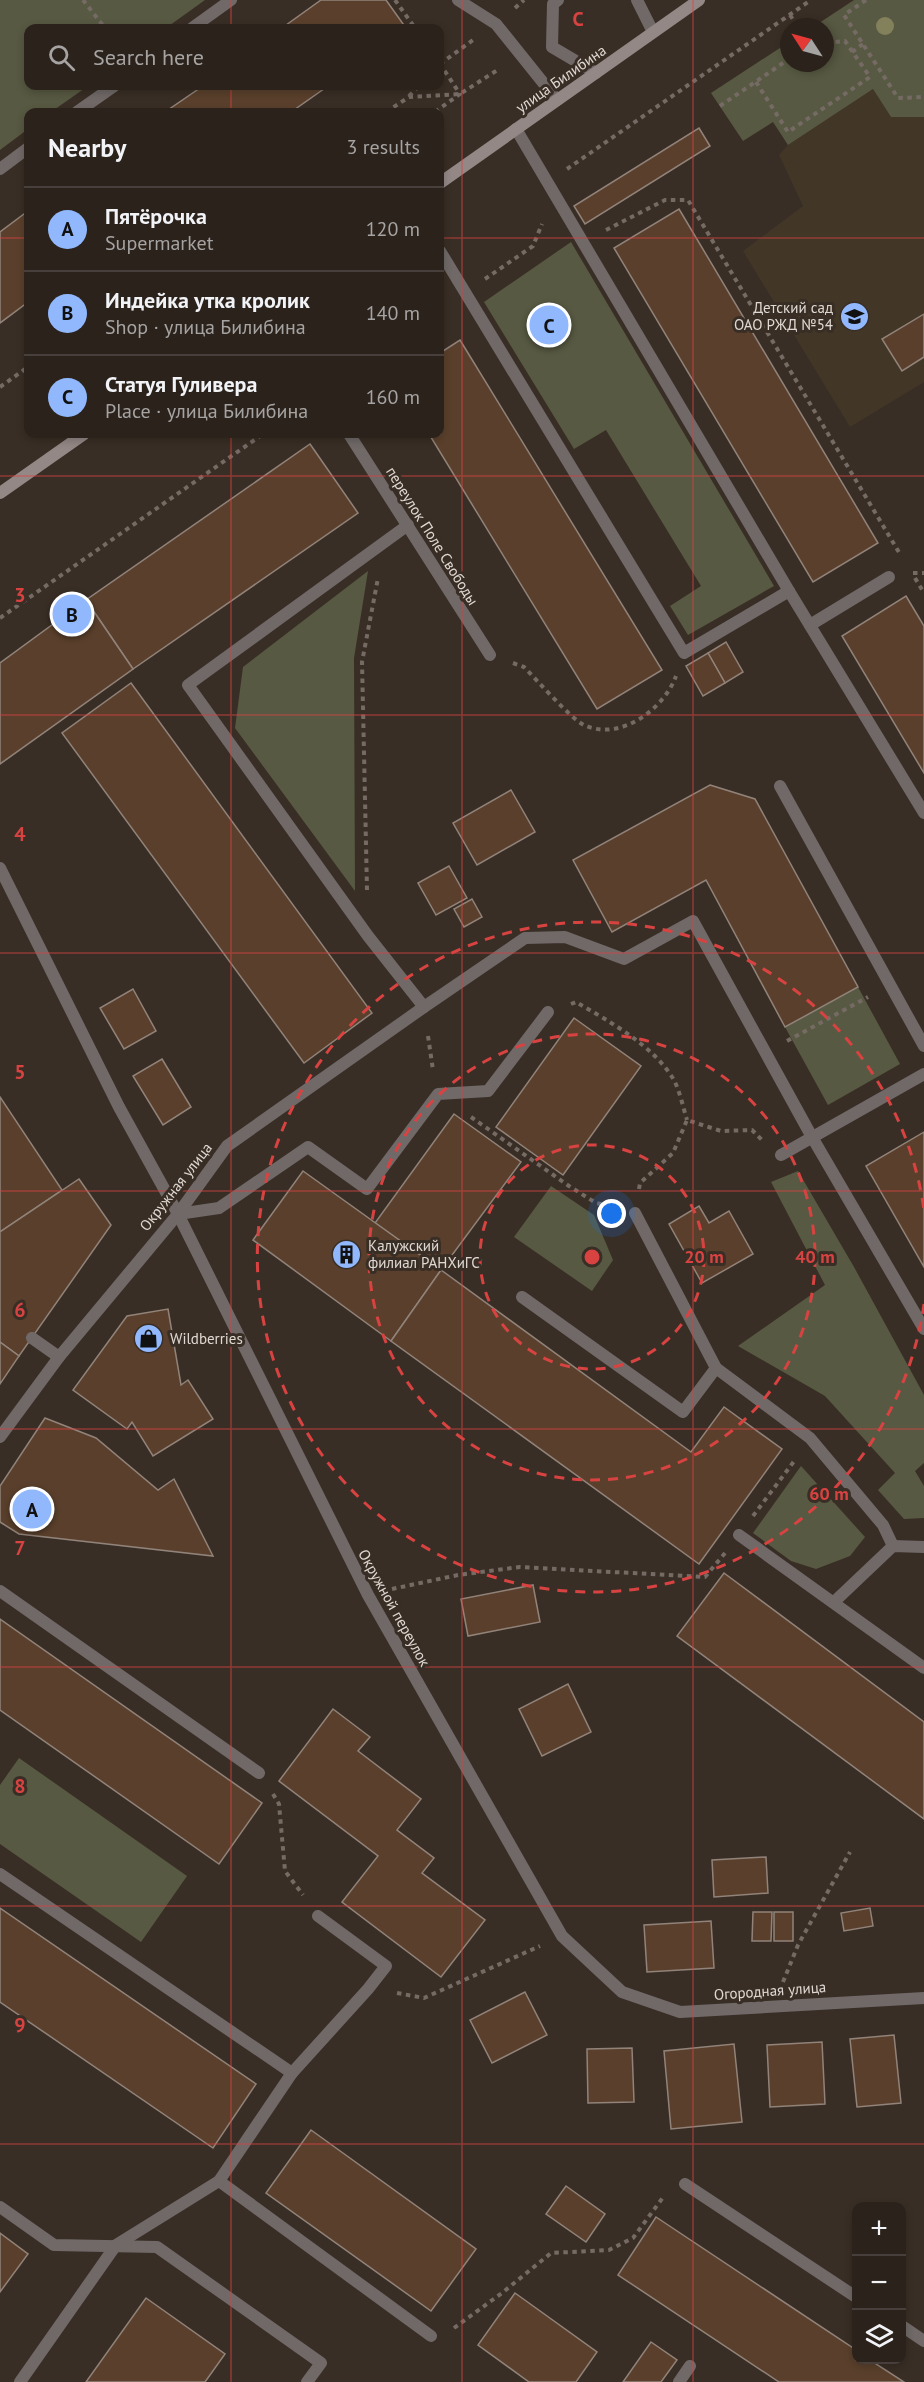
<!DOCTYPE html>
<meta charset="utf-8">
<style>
body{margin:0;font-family:"PT Sans",sans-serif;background:#372f29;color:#f1f3f6}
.controls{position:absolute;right:18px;bottom:18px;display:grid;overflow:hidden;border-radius:12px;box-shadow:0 3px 9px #0003}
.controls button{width:54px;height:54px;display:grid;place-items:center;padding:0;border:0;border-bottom:2px solid #473f3b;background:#2b221c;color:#f1f3f6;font:30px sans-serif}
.compass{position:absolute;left:780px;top:18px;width:54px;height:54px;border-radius:50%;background:#2b221c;box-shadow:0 3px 9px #0003;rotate:306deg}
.you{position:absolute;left:612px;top:1214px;width:21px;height:21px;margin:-15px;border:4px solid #fff;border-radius:50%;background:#1a73e8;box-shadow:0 0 0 9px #1a73e833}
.badge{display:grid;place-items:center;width:39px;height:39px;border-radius:50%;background:#91b8fd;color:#111;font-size:20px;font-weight:700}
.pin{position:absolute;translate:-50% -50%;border:3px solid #fff;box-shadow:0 2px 6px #0006}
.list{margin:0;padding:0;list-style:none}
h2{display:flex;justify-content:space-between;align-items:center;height:78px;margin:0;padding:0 24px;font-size:26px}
h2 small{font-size:20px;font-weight:400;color:#a6a4a3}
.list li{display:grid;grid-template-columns:39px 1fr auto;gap:18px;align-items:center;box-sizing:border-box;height:84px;padding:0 24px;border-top:2px solid #473f3b}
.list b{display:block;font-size:22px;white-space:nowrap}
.list p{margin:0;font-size:20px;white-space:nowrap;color:#a6a4a3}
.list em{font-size:20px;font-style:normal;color:#a6a4a3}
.icon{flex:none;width:33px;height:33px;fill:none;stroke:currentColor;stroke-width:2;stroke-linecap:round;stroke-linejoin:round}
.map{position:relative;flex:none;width:924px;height:2382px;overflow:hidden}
.search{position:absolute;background:#2b221c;box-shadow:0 3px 9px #0003;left:24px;top:24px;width:420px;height:66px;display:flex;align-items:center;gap:15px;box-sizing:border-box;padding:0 21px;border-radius:12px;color:#a6a4a3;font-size:22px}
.panel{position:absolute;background:#2b221c;box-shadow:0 3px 9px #0003;left:24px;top:108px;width:420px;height:330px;border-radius:12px}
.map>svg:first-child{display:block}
.education{fill:#423627}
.green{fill:#575942}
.building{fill:#5a402c;stroke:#91837a;stroke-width:1.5}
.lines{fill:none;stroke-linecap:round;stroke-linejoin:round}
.path{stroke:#756b64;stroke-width:4;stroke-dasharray:4.5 4.5;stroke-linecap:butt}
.lane{stroke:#706968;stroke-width:12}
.street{stroke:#706968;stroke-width:12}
.secondary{stroke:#948886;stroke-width:12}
.tree{fill:#83805c}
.grid{fill:none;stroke:#d84342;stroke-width:1.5;stroke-opacity:0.55}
.ring{fill:none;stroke:#d84342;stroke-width:3;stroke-dasharray:10 8}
.labels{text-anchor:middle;stroke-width:6;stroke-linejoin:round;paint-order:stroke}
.street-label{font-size:15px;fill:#e0d9d3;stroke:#392e25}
.poi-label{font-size:15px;fill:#e0d9d3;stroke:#392e25;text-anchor:start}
.grid-label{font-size:20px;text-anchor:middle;font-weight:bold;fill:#d84342;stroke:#392e25;stroke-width:6;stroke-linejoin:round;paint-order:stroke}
.centre{fill:#d84342;stroke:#392e25;stroke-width:3}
.ring-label{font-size:18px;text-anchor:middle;font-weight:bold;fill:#d84342;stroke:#392e25;stroke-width:6;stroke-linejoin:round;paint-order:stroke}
</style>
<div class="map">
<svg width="924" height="2382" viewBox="0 0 924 2382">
<rect width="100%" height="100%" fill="#392e25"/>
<polygon class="education" points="873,89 891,117 924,117 924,382 850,427 743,251 803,206 779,155 788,145"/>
<g class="green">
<polygon points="0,0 205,0 166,28 28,28 28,86 88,86 51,112 28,112 28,129 0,150"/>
<polygon points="854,0 924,0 924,117 891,117 873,89 788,145 773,122 743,141 711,93 789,42 789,63 825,63 825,27 813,27"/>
<polygon points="571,242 774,586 688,635 670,606 701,586 606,430 574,449 484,302"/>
<polygon points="368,571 354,658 355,891 235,728 243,667"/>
<polygon points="858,987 900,1064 828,1105 785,1027"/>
<polygon points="798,1171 854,1267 924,1395 924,1463 915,1471 924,1486 924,1518 904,1519 878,1490 895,1473 825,1396 738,1346 825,1285 771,1182"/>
<polygon points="551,1186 594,1215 613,1260 592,1291 514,1237"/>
<polygon points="801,1466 865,1537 850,1556 816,1569 791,1561 753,1533"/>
<polygon points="19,1758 187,1876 141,1942 0,1844 0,1785"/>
</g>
<g class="building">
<polygon points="321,0 386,0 406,28 282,28"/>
<polygon points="203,86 328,86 291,112 165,112"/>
<polygon points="699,128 710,146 585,224 574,206"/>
<polygon points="679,209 878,543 813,582 614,248"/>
<polygon points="28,211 28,302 0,323 0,232"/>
<polygon points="924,314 924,357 902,371 882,339"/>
<polygon points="460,340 662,670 597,709 429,434 440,434 440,353"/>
<polygon points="310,444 358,513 133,669 86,600"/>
<polygon points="906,596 924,626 924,773 842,636"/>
<polygon points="86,600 133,669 0,764 0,663"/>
<polygon points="726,642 743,672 725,683 708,653"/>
<polygon points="708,653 725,683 703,696 686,666"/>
<polygon points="131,683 372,1013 304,1063 62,733"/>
<polygon points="710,785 755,799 858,987 785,1027 706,880 612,932 573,860"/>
<polygon points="511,790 535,832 477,865 453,823"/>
<polygon points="449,866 467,898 436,915 418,883"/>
<polygon points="472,899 482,917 464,927 454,909"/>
<polygon points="133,989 156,1031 124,1049 100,1008"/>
<polygon points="574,1018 641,1066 563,1175 496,1127"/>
<polygon points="162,1059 191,1107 163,1125 133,1076"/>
<polygon points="0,1097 62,1190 0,1232"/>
<polygon points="454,1114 521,1162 441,1270 375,1223"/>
<polygon points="924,1132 924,1267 866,1166"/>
<polygon points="303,1171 441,1270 391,1341 253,1240"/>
<polygon points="79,1179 111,1225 19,1356 0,1342 0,1232"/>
<polygon points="699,1206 709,1223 729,1211 753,1254 702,1283 669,1224"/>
<polygon points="441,1270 691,1452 724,1407 782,1449 699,1564 391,1341"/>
<polygon points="168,1309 181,1385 188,1380 213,1419 153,1456 132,1422 127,1429 73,1390 127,1316"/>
<polygon points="0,1342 19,1356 0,1384"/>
<polygon points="45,1418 96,1438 158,1490 174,1479 213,1556 19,1534 0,1522 0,1486"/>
<polygon points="724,1573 924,1722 924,1819 677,1636"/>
<polygon points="533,1585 540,1622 468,1636 461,1599"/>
<polygon points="0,1619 262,1803 219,1864 0,1710"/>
<polygon points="568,1684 591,1732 542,1756 519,1709"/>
<polygon points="333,1709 370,1737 358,1751 421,1799 397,1830 434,1858 422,1873 485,1920 441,1977 342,1902 378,1856 279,1781"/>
<polygon points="766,1857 768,1893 714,1897 712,1860"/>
<polygon points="0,1908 256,2084 213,2148 0,2002"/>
<polygon points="870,1908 873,1926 844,1931 841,1913"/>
<polygon points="753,1912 772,1912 771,1941 752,1941"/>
<rect x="774" y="1912" width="19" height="29"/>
<polygon points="711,1921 714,1968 647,1972 644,1925"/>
<polygon points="525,1992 547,2035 492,2063 470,2020"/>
<polygon points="894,2035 901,2103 857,2107 850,2039"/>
<polygon points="822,2042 825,2104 770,2107 767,2045"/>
<polygon points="734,2044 742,2122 671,2129 664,2051"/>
<polygon points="632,2048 634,2102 588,2103 587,2049"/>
<polygon points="311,2130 476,2249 431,2311 266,2193"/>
<polygon points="566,2186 605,2214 586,2242 546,2214"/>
<polygon points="656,2217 856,2350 856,2360 870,2360 904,2382 779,2382 618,2275"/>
<polygon points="0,2233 28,2254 0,2292"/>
<polygon points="515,2293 597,2352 576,2382 529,2382 478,2345"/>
<polygon points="146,2298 225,2354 205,2382 86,2382"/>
<polygon points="651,2342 677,2360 661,2382 623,2382"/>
</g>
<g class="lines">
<g class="path">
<polyline points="83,0 105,28"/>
<polyline points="395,0 415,28"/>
<polyline points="866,0 844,15 898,98 924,97"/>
<polyline points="515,8 524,0"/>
<polyline points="790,15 798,27"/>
<polyline points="852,52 863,44"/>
<polyline points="440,64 473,40"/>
<polyline points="756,82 788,132 870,77 845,41 825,43"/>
<polyline points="409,96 419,86"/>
<polyline points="720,106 789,59"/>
<polyline points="386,112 409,97 460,94 499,69"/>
<polyline points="435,112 460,94 440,64"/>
<polyline points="567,169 811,0"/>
<polyline points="606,230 665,200 688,200 900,554"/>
<polyline points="485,279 533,246 542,224"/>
<polyline points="0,387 28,367"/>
<polyline points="913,573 924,573"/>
<polyline points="915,578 924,593"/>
<polyline points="0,618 263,434"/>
<path d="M513,663L524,667C536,679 571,719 584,725C620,742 664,709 676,676"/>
<polyline points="367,890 362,662 378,578"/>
<path d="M571,1004L576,1002C610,1022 653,1045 674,1080C680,1092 683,1107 687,1120"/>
<polyline points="428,1036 433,1070"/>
<polyline points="787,1041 868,997"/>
<polyline points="471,1117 569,1186 596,1203 611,1206"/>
<polyline points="639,1189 640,1183 673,1153 687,1120 721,1131 752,1130 762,1140"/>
<polyline points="753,1516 795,1460"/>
<polyline points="392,1589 458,1575 520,1567 705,1577 725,1553"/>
<polyline points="273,1794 279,1804 285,1871 303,1895"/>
<polyline points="783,1982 798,1945 850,1852"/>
<polyline points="397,1993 424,1998 540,1946"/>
<polyline points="454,2328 502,2293 551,2253 609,2250 633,2238 664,2196"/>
</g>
<g class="lane">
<polyline points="558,0 553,4 552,47 596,73"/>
<polyline points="637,0 653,32"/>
<polyline points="192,28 231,0"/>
<polyline points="77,112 114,86"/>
<polyline points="0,169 28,148"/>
<polyline points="440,251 684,653 789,591 516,129"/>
<polyline points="349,434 490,655"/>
<polyline points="408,525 188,685 368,936 424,1007 525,938 565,937 624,959 693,921 812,1137 924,1329"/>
<polyline points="789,591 924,813"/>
<polyline points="810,625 889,577"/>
<polyline points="780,786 924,1046"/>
<polyline points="0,868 119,1107 178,1214 219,1208 308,1147 367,1189 438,1094 488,1091 548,1012"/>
<polyline points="781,1155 924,1074"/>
<polyline points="635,1213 716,1368"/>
<polyline points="522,1297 683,1412 716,1368 810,1438 883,1525 893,1546"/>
<polyline points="32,1338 59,1357"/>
<polyline points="739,1535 924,1668"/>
<polyline points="0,1591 259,1773"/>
<polyline points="834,1602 893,1546 924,1547"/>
<polyline points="0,1874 292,2073"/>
<polyline points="219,2181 431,2336"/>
<polyline points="685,2184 856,2297"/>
<polyline points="0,2207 54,2245 157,2247 321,2363 307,2382"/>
<polyline points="902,2326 924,2341"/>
<polyline points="20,2382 116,2245 219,2181 292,2073 368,1989 386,1966 318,1916"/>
<polyline points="679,2382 690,2366"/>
</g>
<g class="street">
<polyline points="458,0 496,24 557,100"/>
<polyline points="178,1214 368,1595 562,1936 622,1992 680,2012 924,1998"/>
<polyline points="0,1437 59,1357 178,1214 227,1146 424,1007"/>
</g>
<g class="secondary">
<polyline points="440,183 699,0"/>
<polyline points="0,493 84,434"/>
</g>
</g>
<circle class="tree" cx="885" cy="26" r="9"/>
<path class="grid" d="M231,0V28M462,0V2382M693,0V2382M231,86V112M0,238H28M440,238H924M231,434V2382M0,476H924M0,715H924M0,953H924M0,1191H924M0,1429H924M0,1667H924M0,1906H924M0,2144H924"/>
<g class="ring">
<circle cx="592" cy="1257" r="112"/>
<circle cx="592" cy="1257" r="223"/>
<path d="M924 1304A335 335 0 1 1 924 1210"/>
</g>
<defs>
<symbol id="school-disc" viewBox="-11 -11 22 22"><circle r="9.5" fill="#91b8fd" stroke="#392e25"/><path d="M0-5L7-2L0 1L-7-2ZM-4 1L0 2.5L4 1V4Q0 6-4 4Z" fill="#111"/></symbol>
<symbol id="building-disc" viewBox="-11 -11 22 22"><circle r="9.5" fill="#91b8fd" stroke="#392e25"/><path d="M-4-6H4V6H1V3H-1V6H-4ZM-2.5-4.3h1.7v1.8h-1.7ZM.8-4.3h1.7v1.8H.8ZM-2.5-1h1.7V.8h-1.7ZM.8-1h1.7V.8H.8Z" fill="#111"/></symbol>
<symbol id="shop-disc" viewBox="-11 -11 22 22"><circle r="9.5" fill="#91b8fd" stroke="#392e25"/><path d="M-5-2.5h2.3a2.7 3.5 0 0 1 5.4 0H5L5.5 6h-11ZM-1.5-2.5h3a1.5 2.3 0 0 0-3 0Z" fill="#111"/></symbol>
</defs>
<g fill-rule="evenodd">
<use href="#school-disc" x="838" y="300" width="33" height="33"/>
<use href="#building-disc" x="330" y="1238" width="33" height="33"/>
<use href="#shop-disc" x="132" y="1322" width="33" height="33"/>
</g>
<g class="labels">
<g class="street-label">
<text transform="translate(561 79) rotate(-35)" y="5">улица Билибина</text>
<text transform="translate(432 536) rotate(58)" y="5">переулок Поле Свободы</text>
<text transform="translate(176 1187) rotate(-52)" y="5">Окружная улица</text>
<text transform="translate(394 1608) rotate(61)" y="5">Окружной переулок</text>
<text transform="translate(770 1991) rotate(-4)" y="5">Огородная улица</text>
</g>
<g class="poi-label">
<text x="833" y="313" text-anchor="end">Детский сад<tspan x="833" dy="17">ОАО РЖД №54</tspan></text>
<text x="368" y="1251">Калужский<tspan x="368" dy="17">филиал РАНХиГС</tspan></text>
<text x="170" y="1344">Wildberries</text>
</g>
</g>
<g class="grid-label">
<text x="578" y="26">C</text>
<text x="20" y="602">3</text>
<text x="20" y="841">4</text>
<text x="20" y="1079">5</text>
<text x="20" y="1317">6</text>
<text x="20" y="1555">7</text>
<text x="20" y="1793">8</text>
<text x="20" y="2032">9</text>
</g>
<circle cx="592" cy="1257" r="9" class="centre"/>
<g class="ring-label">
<text x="704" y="1263">20 m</text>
<text x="815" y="1263">40 m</text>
<text x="829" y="1500">60 m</text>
</g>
</svg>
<div class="controls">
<button>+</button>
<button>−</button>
<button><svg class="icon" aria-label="layers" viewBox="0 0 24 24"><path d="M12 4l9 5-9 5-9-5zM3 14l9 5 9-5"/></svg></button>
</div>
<svg class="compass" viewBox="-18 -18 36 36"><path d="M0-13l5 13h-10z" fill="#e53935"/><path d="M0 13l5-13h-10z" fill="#a6a4a3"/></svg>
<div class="you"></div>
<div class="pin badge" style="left:32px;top:1509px">A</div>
<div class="pin badge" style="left:72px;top:614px">B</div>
<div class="pin badge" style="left:549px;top:325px">C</div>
<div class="search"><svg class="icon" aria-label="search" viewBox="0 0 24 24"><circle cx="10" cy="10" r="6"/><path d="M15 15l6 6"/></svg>Search here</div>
<section class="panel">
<h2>Nearby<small>3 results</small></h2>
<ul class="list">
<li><span class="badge">A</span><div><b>Пятёрочка</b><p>Supermarket</p></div><em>120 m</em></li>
<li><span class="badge">B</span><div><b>Индейка утка кролик</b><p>Shop · улица Билибина</p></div><em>140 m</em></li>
<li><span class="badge">C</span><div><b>Статуя Гуливера</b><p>Place · улица Билибина</p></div><em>160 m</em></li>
</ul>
</section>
</div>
